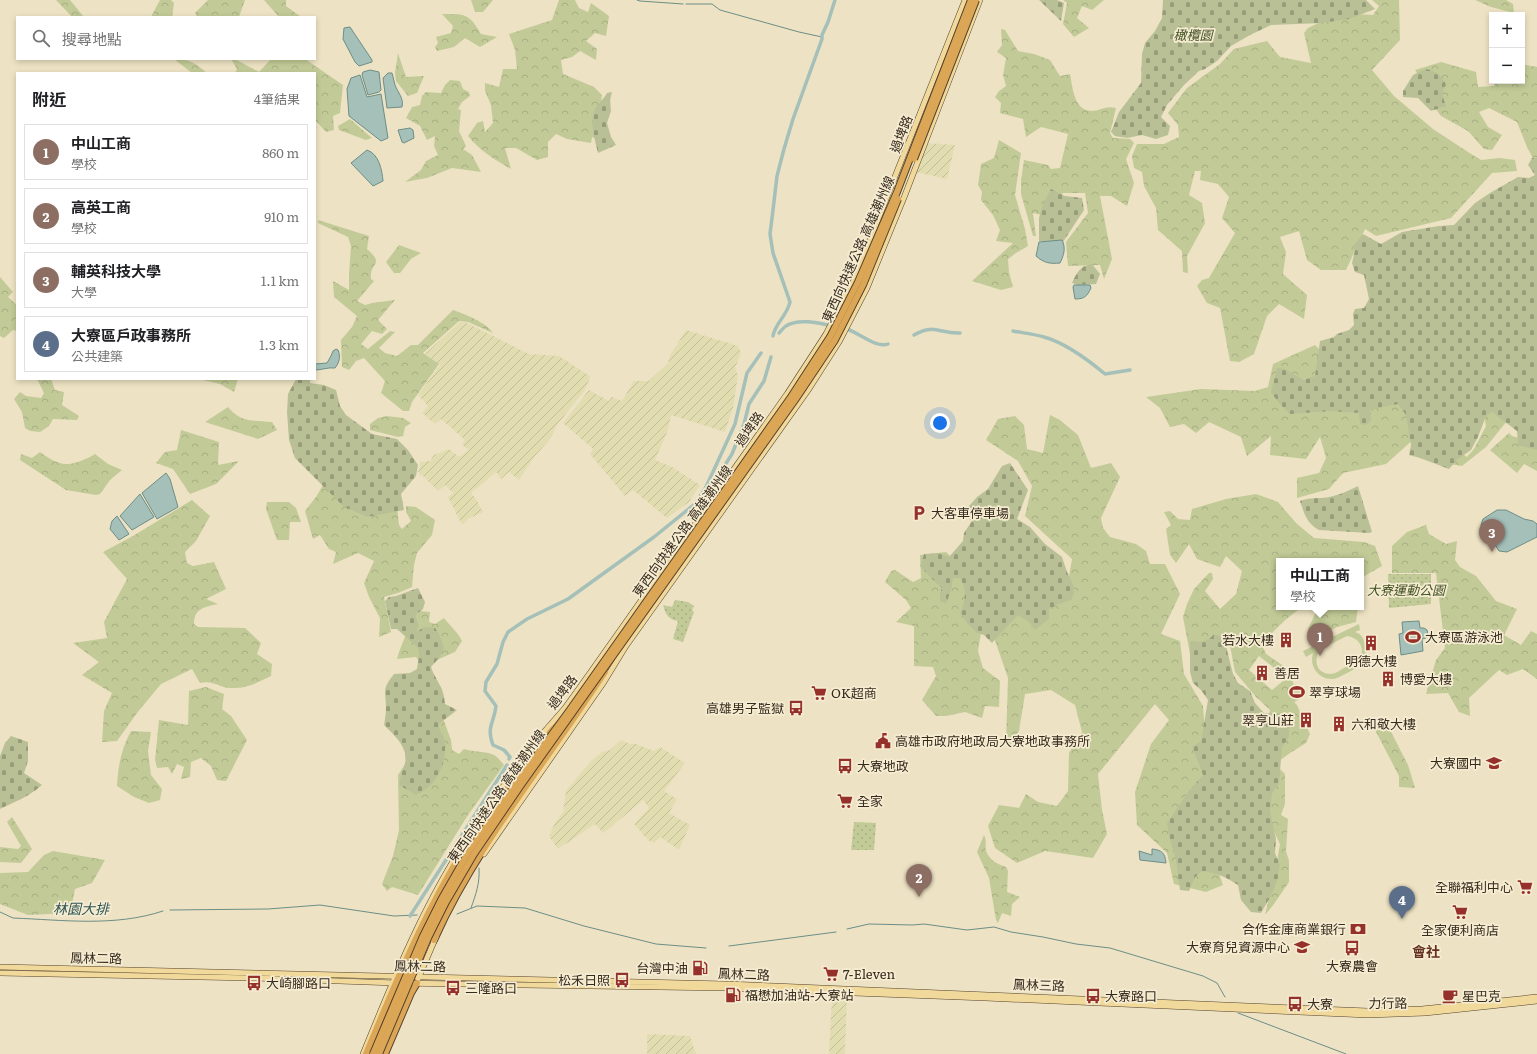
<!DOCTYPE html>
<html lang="zh-TW">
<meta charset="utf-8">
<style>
body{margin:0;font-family:Literata,"Noto Sans TC",serif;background:#f2f2f2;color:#202124}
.controls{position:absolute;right:12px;top:12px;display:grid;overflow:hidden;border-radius:0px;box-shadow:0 2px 6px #0003}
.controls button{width:36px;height:36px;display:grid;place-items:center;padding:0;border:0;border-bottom:1px solid #e0e0e0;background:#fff;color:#202124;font:20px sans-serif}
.you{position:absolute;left:940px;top:423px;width:14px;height:14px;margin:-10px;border:3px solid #fff;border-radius:50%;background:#1a73e8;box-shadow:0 0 0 6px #1a73e833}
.badge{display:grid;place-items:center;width:26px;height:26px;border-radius:50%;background:#95302b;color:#fff;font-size:13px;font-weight:700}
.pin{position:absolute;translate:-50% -33px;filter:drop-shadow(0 1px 2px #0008)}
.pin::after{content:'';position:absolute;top:21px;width:14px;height:12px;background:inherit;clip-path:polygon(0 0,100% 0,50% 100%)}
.popup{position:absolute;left:1276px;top:558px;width:88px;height:52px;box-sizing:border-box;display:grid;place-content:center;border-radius:0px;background:#fff;filter:drop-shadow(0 1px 3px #0005);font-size:13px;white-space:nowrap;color:#757577}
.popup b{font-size:15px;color:#202124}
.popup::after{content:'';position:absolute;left:50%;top:100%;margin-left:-8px;border:8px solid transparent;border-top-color:#fff}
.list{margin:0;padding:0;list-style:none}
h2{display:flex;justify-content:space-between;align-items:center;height:52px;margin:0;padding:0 16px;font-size:17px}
h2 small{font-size:13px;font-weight:400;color:#757577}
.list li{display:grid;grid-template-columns:26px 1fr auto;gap:12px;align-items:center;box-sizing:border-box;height:56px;margin:0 8px 8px;padding:0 8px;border:1px solid #e0e0e0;border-radius:0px}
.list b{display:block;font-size:15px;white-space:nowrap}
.list p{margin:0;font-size:13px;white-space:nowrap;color:#757577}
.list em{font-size:13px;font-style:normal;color:#757577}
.icon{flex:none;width:22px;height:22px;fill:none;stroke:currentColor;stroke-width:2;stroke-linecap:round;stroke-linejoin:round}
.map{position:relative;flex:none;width:1537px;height:1054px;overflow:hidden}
.search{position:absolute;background:#fff;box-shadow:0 2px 6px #0003;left:16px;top:16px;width:300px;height:44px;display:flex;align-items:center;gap:10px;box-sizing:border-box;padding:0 14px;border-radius:0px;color:#757577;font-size:15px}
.panel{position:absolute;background:#fff;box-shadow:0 2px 6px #0003;left:16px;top:72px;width:300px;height:308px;border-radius:0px}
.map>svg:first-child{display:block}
.farmland{fill:url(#farmland-furrows)}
.grass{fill:url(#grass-dots)}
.forest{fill:url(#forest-crowns)}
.cemetery{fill:url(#cemetery-stones)}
.garden{fill:#c2cb97;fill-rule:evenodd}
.water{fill:#a5c0b9;stroke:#6c8e87}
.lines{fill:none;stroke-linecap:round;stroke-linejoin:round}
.stream{stroke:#6c8e87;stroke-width:1}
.canal{stroke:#a5c0b9;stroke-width:3.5}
.major-casing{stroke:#55422e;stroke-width:6}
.highway-casing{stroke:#55422e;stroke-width:8}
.major{stroke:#f0d99b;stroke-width:5}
.highway{stroke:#dba655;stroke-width:6}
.highway-bridge-casing{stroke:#55422e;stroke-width:8;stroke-linecap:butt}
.highway-bridge{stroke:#dba655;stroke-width:6}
.labels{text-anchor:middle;stroke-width:3.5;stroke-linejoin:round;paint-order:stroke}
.park-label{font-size:13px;font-style:italic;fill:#455325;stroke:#f5ecd2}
.street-label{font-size:13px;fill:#372b1e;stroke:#f5ecd2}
.poi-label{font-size:13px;fill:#372b1e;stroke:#f5ecd2;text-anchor:start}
.water-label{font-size:14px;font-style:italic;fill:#2e5656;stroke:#f5ecd2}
.neighbourhood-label{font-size:14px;font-weight:bold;fill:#63301e;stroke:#f5ecd2}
</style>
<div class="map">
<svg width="1537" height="1054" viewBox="0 0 1537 1054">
<defs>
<pattern id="farmland-furrows" width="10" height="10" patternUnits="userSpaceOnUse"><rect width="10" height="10" fill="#e2ddb1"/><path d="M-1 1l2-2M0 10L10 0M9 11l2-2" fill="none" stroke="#c2be98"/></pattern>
<pattern id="grass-dots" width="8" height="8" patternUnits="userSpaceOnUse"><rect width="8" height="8" fill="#c2cb97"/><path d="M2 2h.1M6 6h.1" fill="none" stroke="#a7ae82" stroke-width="1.8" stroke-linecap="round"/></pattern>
<pattern id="forest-crowns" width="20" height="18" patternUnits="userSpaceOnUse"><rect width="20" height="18" fill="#c2cb97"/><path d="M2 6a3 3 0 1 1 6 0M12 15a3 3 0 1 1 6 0" fill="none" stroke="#a7ae82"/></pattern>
<pattern id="cemetery-stones" width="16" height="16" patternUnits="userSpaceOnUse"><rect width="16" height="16" fill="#b9c096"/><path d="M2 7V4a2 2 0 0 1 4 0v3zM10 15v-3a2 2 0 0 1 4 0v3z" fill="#979c7a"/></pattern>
</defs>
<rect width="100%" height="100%" fill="#ede2c3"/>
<g class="farmland">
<polygon points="926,143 955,145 947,179 915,172"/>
<polygon points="460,322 467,323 529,354 559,356 590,376 590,378 585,390 557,425 551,438 535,456 519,480 509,472 501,479 496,472 471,493 476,499 483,512 468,519 464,524 461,523 448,497 453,493 445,485 438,491 422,475 420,476 418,471 420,467 420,462 430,461 434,455 449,449 459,457 469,450 462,445 465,440 441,419 435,424 422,413 428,406 418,395 440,365 425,354"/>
<polygon points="686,330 738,346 741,353 735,368 738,375 733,408 725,432 671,415 668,430 655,460 672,467 700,485 689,502 667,518 633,490 625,496 590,454 593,449 563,423 589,390 609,401 612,397 622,401 634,381 649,381 668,363 671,354"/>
<polygon points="621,740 630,744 636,744 654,751 660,747 685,763 664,791 677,799 669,813 690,825 679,850 660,837 654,843 648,840 634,824 649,808 643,800 605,832 603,833 595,824 558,849 549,836 555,823 563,812 566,791 591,761 602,752 610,750"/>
<polygon points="832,997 847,997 845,1054 829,1054"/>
<polygon points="647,1034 690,1036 696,1054 647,1054"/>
</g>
<g class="grass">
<polygon points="1388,574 1431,574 1431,604 1389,608"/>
<path d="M675,600L688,602L694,606L692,610L694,612L683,642L673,639L678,621C668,619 666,615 663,605L672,607Z"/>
<polygon points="854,822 876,823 874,850 851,850"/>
</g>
<g class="forest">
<polygon points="56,0 70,0 84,17 72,17"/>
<polygon points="160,0 171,0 174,3 172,17 151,17"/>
<polygon points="208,0 245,0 239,17 197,17 195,13"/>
<polygon points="264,0 286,0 286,6 301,17 279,17"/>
<polygon points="471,0 493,0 483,12 475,12"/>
<path d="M559,0H575L579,8L588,12L591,3L609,16L606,36L595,33L586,41L597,49L596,60L580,51L572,57L561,60L563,74L594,87L602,95L599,116L601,141L592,137L591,143L567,139L556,134L548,142V157L537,160L516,148H505L511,169C495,160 479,150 468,136L477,123L483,121L485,132L493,123L491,105L485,91V83L499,87L503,69H517L515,50L509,34L552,20Z"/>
<polygon points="1063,0 1104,0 1092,10 1082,6 1077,18 1089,28 1074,37 1063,24 1067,3"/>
<polygon points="1372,0 1399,0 1400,40 1372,70 1394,96 1433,129 1468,152 1481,160 1500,158 1515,160 1517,171 1492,173 1451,218 1376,236 1365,229 1346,270 1321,270 1307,260 1299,231 1280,237 1286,252 1283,274 1307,295 1304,319 1279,304 1267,316 1254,354 1239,362 1230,361 1220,308 1207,303 1197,286 1202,280 1209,278 1235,233 1222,218 1229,197 1218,184 1200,180 1201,171 1195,171 1189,195 1202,203 1205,223 1187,256 1188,273 1183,272 1182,251 1158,230 1156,208 1144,186 1142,172 1134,168 1132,156 1137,144 1164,144 1179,137 1178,125 1168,113 1187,88 1220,64 1234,49 1267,41 1280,57 1311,63 1304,33 1308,28 1339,13 1373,15 1379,6"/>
<polygon points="1475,0 1506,0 1513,4 1514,13 1491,7"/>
<path d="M442,14C465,14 469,13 481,34L497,37L480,47L465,38L454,47L437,51L435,47L438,43L436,37L451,33L453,26Z"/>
<path d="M1001,29L1005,30L1018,51L1034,54L1050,60L1060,76L1070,74C1073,89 1074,116 1098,110C1105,108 1107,106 1116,108L1110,133L1113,138L1130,139L1134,143L1126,159L1134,183L1127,206L1111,196H1100L1112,259L1104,279L1100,265L1068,266L1066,242L1088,213L1085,193H1063L1050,217L1033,213L1036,236H1033L1021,194V180L1024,160L1048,165L1051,169L1060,168L1068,134L1041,127L1026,137L1023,119L1000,113L1001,103L995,97L999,91L1006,86L1003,75L1006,58L997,52L1002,45Z"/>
<polygon points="398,53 406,77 424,76 417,93 408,96 396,81 395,73"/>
<path d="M174,59C190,59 195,63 207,73H192Z"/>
<polygon points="231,59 235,59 259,72 271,59 305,59 343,85 340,113 333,116 334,130 326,132 315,120 315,73 235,73 237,69"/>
<polygon points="1441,62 1476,72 1478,87 1494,86 1495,81 1522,81 1522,66 1526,65 1537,67 1537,166 1527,147 1517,122 1489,108 1479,112 1488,127 1502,135 1492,150 1484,149 1468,131 1441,116 1428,99 1424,84 1415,70"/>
<polygon points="450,80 460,81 463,89 469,92 470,96 462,102 458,109 461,110 459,131 466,146 463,149 472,155 481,172 452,168 427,178 405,182 421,170 426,161 438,155 434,146 435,136 427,140 420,126 406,118 412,107 420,105 422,96 426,92 441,93 445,85"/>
<polygon points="350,119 372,138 366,140 339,130 338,126"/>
<polygon points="999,140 1021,153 1015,195 1025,229 1028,246 1016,253 1008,259 1009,272 1013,287 1001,290 972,281 1013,243 996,241 1000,230 993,215 981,200 982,192 978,185 981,164 994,158"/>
<path d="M318,220L369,236L367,249C386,266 369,261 371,279L374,281L357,301L365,305L372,303L395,300L378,320L387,329L382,334L372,331L361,344L368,349L390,331L395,332L379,348L385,353L397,356L411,345H418L453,310C465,314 487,323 493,333L468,322L459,321L423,353L439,364L412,402L409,411H403L381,393L385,381L364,358L356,361L349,370L342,367L341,340L352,327L357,316L334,297L333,281L349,290V274L351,246L348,237L320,224L318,223Z"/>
<polygon points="399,245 421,253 411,259 400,273 394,273 386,262"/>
<polygon points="0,277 13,292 8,297 17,305 17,331 13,330 4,338 0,336"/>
<polygon points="1315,345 1327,357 1321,381 1276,385 1432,375 1425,429 1386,464 1343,473 1329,489 1297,498 1297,478 1319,473 1326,458 1320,437 1306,459 1270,455 1271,436 1247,456 1241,437 1209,422 1196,433 1184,424 1170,427 1160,408 1146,397 1201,389 1255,391 1268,387 1273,364"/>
<polygon points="37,379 51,379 55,390 64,392 62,405 79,416 77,420 53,419 49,426 40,432 30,431 25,428 22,412 14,399 20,392 26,396 41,398 44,393"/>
<polygon points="204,379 238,379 234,392 220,384 203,380"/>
<polygon points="1491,404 1511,416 1486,447 1462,466 1450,464 1461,453 1467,457 1474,449 1486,426 1483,411"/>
<path d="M228,407C241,423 253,420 272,422L277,430L258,439L205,422Z"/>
<polygon points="1050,415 1060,420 1078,435 1091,468 1111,463 1120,477 1101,518 1103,528 1110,537 1136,544 1146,551 1150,564 1165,564 1180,594 1161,634 1180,641 1184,674 1203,706 1208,768 1212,853 1223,885 1206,892 1174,884 1167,853 1137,825 1135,792 1151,744 1169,720 1155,704 1098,774 1102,810 1107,834 1093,858 1045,851 1017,863 995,848 988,826 999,805 1019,808 1026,794 1038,802 1057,806 1068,791 1069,753 1082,732 1075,705 1051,690 1025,694 1019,731 1011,746 1006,743 1008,678 990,626 1066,593 1072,559 1025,516 1032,486 1018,461 986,440 998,419 1015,416 1024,425 1027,449 1043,453"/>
<polygon points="387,416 403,418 411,423 405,427 403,436 398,437 370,430 370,424 378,418"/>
<polygon points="181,430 219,442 218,465 239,461 216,484 190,494 173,469 156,463 165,452 177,450"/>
<polygon points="1509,433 1512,436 1537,443 1537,471 1524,464 1517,473 1490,450"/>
<path d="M40,452C47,457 57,464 66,464C73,465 89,458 95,454L108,464L122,470L110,480L100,494L96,495L66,490L20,460L21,454L32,458Z"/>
<polygon points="330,473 395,488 399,525 402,529 411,521 406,512 406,506 416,507 435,520 432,535 417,553 414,565 412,587 398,593 384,597 391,632 379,637 380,618 369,597 364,583 374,561 358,553 333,564 336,552 329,549 320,535 313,539 305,511 316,497"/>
<path d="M1256,494L1278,502L1296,523L1314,538L1364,542L1375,546L1382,566L1361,578V561H1279V607H1302C1287,618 1273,630 1262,645L1266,654L1288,669L1283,675L1259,656L1249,670L1272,690L1289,676L1294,684L1287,695L1297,705L1310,734L1306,743L1290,753L1275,764L1285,774V804L1281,815L1288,819L1286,851L1289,861V882L1274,904L1265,915L1274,878L1280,844L1266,815L1262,751L1270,710L1256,697L1235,672L1229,640L1213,650L1193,670L1183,617L1187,604L1194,589L1209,573H1212L1213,579L1205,591L1220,609L1236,594L1242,571L1226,556L1220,567L1197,559L1189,544L1176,563L1170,555L1166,529L1171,525L1164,512L1170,511L1178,519L1190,520L1192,509L1226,499Z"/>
<path d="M192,500L210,516L196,541L185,552L187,563L193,566L214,562L226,589L206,599L218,604C205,607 194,608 194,624L198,627L245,628L261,643L257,654L272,664L271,676C259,682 246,689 231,688C219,688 214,680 200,683L192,669L161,684L137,713L117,741L102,742L104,711L112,693L82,675L99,662L73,643L107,638L104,622L127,579L103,552L133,536Z"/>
<polygon points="267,502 289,502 296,508 301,522 290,522 289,540 277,540 266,509"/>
<polygon points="1426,525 1429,534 1446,544 1457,541 1455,560 1460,567 1476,576 1496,601 1517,609 1504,635 1521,645 1531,631 1537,634 1537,679 1523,669 1507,675 1499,670 1469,698 1470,716 1459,712 1448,693 1426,694 1436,660 1445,648 1436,573 1392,573 1392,546 1407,532"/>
<polygon points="946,552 958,563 982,627 978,651 983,668 1000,681 999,707 985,706 982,718 965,712 946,716 936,716 922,700 936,676 933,667 914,666 914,626 896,622 911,608 906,600 885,582 891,571 895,570 913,582 921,578 920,555"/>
<polygon points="1312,607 1358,607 1356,622 1337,627 1317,638 1308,629 1317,610"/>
<path d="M399,609L430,612L429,622L435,624L444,618C450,626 458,632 462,641L455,652L423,666L416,657L397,659L399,652L406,634Z"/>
<polygon points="206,687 224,694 222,709 231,716 247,740 226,781 217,780 211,766 201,758 191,762 190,777 181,779 184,767 177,764 172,774 168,767 157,768 155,760 159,720 188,725 189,691"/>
<path d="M436,718L444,721L451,740L452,750L459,754L464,749C474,752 486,751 494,755C498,757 501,762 504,765L468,815L418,895L392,887L387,891L382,884L393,856L399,830L398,775Z"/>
<polygon points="1386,722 1408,765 1415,788 1399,787 1399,776 1372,724"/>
<path d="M131,731L151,732L148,751L151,775L162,789L160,800L149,803L134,797L117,786C118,767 121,749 131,731Z"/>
<polygon points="12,817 32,849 21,863 0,862 0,847 18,849 21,846 7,822"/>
<path d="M984,835C987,840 985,846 986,851C990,861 998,864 1006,867L1008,871L1007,892L1020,897L1012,904L1011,916L1002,913L998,923L996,920L989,878L977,852Z"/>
<polygon points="53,851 105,860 92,883 75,889 70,913 28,915 0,904 0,873 28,872 44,855"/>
</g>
<g class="cemetery">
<polygon points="1039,0 1057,0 1064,3 1061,21"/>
<polygon points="1163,0 1366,0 1375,9 1349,19 1322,23 1271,25 1250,35 1231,46 1217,61 1205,69 1199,71 1184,85 1167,105 1161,117 1170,126 1168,135 1156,139 1142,135 1127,138 1115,136 1111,132 1119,112 1141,83 1142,54 1145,43 1155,31 1162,18"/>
<path d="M1425,69C1434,70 1443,75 1446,85C1441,92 1443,98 1446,106L1431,111L1418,98L1403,97V91L1413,75Z"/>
<path d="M612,92L610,100L611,111L607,123L611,137L616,145L598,153C595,139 589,122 595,109C598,103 604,99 607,93Z"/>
<polygon points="1532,158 1537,158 1537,450 1518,445 1517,431 1492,412 1486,416 1478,437 1471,450 1457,460 1449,469 1420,458 1409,455 1411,445 1406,415 1398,404 1370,410 1371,421 1366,425 1360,424 1359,413 1330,411 1290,414 1278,402 1271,392 1277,368 1285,369 1304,380 1315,376 1320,341 1334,337 1337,334 1349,330 1354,325 1353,314 1355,309 1364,308 1369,299 1364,275 1355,272 1352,263 1355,250 1352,247 1363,234 1381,244 1402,232 1439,226 1454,225 1475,203 1490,193 1518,177 1529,178 1535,175 1528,165"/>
<polygon points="1051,189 1065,196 1082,198 1084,210 1063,242 1039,241 1039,218 1043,204"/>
<path d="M1092,264L1100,274L1096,284L1078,285L1072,283C1077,272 1080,266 1092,264Z"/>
<polygon points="296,379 310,379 310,383 324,385 336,390 340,406 346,415 372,434 397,439 408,450 418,465 416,476 401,494 404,510 367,517 343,506 295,458 289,440 287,412 288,394"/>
<path d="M1010,463L1028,490L1017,519L1030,527L1045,544L1062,557L1067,572L1073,584L1074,594L1071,600L1056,605L1049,609V619L1035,630L1029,622L1018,615L992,643L984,635L977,633L967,623L960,613C966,601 967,590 960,578H953L952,587L946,604L940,601V593L942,588L934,581L920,566L924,554L940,553L949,557L963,541L964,533L972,521L966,517L969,506L977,497L988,489L1002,466Z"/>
<path d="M1358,486L1372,532L1369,533L1319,530C1307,524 1304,513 1300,501C1308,498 1314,498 1322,498C1335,497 1346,492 1358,486Z"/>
<path d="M418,588L425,602L423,609L415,615L418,623L417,632L424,627L435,628L439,634L444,647L440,657L431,667C436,682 444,686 445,704L457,710L439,724C439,734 444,734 445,741C446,743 445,747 445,750C445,769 433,788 416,795L399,785C400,776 403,771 405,763C409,748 394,735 384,725C385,719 386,714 386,708C386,691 381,690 394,674L410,673L417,669L419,656L418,648L397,629H391L385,601L389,597L396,596Z"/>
<path d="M1214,634L1224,638L1233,674L1238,683L1250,691L1255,703L1264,713H1279L1289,720V737L1282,747L1279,783L1272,794L1270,811L1276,839L1275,853L1280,865L1277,881L1271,896L1261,913L1251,912L1241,900L1238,885C1226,877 1217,873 1202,871L1195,877L1189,891L1180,890L1176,860L1169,836L1167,823L1189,791L1203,775L1192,747L1201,741L1208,700L1201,690L1193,683L1190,672V641C1200,642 1207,643 1214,634Z"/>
<path d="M11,736L28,742V761L24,773L42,785C27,798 16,801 0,809V756L5,743Z"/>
</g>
<g class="garden">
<path d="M1359,624L1360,630L1355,632C1362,634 1364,639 1365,646C1368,662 1362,665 1349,672C1344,674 1338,679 1332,679C1318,679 1309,666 1313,653L1306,657L1303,651ZM1347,636C1353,637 1357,639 1360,644C1367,658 1352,664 1342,669C1339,671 1335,674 1330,674C1316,673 1314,661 1319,650Z"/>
<polygon points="1296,684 1304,696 1290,705 1282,693 1289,689 1291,692 1289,688"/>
</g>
<g class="water">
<polygon points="350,27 372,60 372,62 359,66 355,62 343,39 344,28"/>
<polygon points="370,70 379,72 381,90 379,92 368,95 362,75 363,72"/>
<path d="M388,73H392C393,77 394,81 395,85C398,93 404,98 402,107L387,108L383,78Z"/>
<polygon points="360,75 367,97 381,94 388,138 381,141 349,116 347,89 351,78"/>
<polygon points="410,128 413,130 414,138 404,143 402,142 398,130"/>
<path d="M367,150C379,154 382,170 383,181L373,186L351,163Z"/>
<path d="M1062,240C1066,248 1064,255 1060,263C1050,264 1044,263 1036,256L1039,242Z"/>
<path d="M1074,285H1090L1091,288C1087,296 1085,299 1075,299L1073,287Z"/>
<path d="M336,349L338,350C341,357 339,363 335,368C328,367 322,370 315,370V364L327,363L331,356L333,351Z"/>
<polygon points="166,473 170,479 178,507 157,519 142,493"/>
<polygon points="140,494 154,517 132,530 120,516"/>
<polygon points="1497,510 1506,510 1524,519 1533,521 1537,524 1537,537 1507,552 1499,551 1494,543 1493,535 1484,530 1481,525 1483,519"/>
<polygon points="117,516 129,534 119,540 110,529 112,521"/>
<polygon points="1419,621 1420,628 1424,628 1427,630 1428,635 1426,638 1422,639 1423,651 1401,655 1399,634 1403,633 1402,622"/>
<path d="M1152,849C1162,850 1165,853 1166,863L1140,860L1139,851L1152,855Z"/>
</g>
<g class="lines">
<g class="stream">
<polyline points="637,0 640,1 683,4"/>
<polyline points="686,4 712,4 720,10 799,32 822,37"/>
<path d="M471,908C476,894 480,883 479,868"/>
<polyline points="170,910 268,909 320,905 394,916 417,915"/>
<path d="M0,912L13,918C63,920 115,927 163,911"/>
<polyline points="457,914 477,906 525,908 584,926 656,944 706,948"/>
<polyline points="847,929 869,924 913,925 924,924 967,930 994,927 1011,932 1043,937 1076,944 1110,948 1203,976 1217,983 1225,997"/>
<polyline points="729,946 836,932"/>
<polyline points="1238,1013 1346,1054"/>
</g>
<g class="canal">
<path d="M844,328C857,331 876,349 888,344"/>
<path d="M1013,331C1023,333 1034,334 1044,337C1066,343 1087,359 1105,374L1130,370"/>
<path d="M779,333C781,331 784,327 786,326C798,318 819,323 832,326"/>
<path d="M914,335C934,323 940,334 960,333"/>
<path d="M773,336C775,323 787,316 790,302L773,253L770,234L773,210L777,176L784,149L793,119L822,39V35L828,22L835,0"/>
<polyline points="706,487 714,482 732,454 744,424 749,404 764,381 771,357"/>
<path d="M509,759L510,757L504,750L493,745C486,726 494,724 496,706L485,691L486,682L497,664L503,642L508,632L527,619L568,599L654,537L696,503L706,487L735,424L747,373L761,353"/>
<polyline points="410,916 507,765"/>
</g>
<defs>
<g id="major">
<polyline points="481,818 530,748 565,708 590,673 787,394 826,334 854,280 965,0"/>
<polyline points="484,854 604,682 626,646 809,389 839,342 867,288 905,195 980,0"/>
<polyline points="0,967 726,984 1368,1011 1422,1009 1537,997"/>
<polyline points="0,973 251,978 396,983 726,988 986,998 1368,1015 1425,1013 1537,1001"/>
<polyline points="418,979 436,937"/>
<path d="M363,1054C394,978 425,901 471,833"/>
</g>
<g id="highway">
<path d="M434,940C478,842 548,761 605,672"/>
<path d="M366,1054C392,991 418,928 452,869C481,820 517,773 553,729"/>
<polyline points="385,1054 411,993 417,983"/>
</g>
</defs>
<use href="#major" class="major-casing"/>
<use href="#highway" class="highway-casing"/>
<use href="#major" class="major"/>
<use href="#highway" class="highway"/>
<defs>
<g id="highway-bridge">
<polyline points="914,159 976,0"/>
<polyline points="373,1054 423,936 441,900 469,851 517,782 569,711 791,397 830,337 858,282 897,192 971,0"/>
<polyline points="379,1054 428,938 446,902 474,854 521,785 795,400 835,340 863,285 898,199"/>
</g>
</defs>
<use href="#highway-bridge" class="highway-bridge-casing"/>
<use href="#highway-bridge" class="highway-bridge"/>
</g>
<defs>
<symbol id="parking-bare" viewBox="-9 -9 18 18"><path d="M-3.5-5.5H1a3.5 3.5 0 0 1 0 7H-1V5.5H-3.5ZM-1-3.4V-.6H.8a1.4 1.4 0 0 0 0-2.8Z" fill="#95302b" stroke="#f5ecd2" stroke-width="2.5" paint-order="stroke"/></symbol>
<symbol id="stadium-bare" viewBox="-9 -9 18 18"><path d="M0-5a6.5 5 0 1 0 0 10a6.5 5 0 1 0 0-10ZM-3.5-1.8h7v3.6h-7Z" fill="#95302b" stroke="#f5ecd2" stroke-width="2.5" paint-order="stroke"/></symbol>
<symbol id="building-bare" viewBox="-9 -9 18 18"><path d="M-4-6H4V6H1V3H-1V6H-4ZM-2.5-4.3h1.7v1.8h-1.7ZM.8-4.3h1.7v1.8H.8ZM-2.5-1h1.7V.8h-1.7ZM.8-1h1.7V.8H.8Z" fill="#95302b" stroke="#f5ecd2" stroke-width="2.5" paint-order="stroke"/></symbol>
<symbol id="supermarket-bare" viewBox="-9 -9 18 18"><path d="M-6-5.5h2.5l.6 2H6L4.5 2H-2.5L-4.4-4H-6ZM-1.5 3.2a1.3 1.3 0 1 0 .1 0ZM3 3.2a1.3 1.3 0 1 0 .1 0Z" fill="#95302b" stroke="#f5ecd2" stroke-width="2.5" paint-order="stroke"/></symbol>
<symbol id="bus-bare" viewBox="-9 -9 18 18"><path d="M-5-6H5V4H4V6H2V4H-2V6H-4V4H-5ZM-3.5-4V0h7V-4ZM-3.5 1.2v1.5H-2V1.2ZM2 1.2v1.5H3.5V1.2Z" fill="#95302b" stroke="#f5ecd2" stroke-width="2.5" paint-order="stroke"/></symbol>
<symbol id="civic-bare" viewBox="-9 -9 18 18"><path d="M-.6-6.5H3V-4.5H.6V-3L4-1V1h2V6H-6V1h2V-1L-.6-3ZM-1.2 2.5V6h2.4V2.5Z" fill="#95302b" stroke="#f5ecd2" stroke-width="2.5" paint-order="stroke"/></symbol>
<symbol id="school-bare" viewBox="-9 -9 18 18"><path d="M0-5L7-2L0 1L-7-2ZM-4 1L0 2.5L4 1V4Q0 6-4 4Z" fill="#95302b" stroke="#f5ecd2" stroke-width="2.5" paint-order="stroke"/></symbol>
<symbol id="bank-bare" viewBox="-9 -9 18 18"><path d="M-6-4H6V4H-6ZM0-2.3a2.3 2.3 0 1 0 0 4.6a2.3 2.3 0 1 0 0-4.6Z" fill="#95302b" stroke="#f5ecd2" stroke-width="2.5" paint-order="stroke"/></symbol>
<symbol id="fuel-bare" viewBox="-9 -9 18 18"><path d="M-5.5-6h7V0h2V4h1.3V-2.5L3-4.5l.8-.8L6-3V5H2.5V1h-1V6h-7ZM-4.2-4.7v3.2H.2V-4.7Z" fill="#95302b" stroke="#f5ecd2" stroke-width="2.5" paint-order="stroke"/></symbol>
<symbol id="cafe-bare" viewBox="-9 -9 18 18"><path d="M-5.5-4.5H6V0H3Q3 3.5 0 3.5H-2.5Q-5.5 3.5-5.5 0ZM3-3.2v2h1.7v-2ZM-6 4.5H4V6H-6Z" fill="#95302b" stroke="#f5ecd2" stroke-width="2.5" paint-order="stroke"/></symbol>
</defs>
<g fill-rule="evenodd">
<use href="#parking-bare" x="908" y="502" width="22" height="22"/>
<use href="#stadium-bare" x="1402" y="626" width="22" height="22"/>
<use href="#building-bare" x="1275" y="629" width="22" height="22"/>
<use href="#building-bare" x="1360" y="632" width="22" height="22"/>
<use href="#building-bare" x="1251" y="662" width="22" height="22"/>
<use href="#building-bare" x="1377" y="668" width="22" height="22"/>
<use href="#stadium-bare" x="1286" y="681" width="22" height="22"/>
<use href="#supermarket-bare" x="808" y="682" width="22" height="22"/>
<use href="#bus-bare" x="785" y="697" width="22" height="22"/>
<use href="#building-bare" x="1295" y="709" width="22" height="22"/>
<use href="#building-bare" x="1328" y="713" width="22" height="22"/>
<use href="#civic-bare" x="872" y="730" width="22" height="22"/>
<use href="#school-bare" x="1483" y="752" width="22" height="22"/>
<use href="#bus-bare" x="834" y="755" width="22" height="22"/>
<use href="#supermarket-bare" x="834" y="790" width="22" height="22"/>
<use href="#supermarket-bare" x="1514" y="876" width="22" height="22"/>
<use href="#supermarket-bare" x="1449" y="901" width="22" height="22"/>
<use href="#bank-bare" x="1347" y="918" width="22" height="22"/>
<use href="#school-bare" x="1291" y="936" width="22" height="22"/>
<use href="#bus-bare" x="1341" y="937" width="22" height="22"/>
<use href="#fuel-bare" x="689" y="957" width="22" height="22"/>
<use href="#supermarket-bare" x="820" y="963" width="22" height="22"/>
<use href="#bus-bare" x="611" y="969" width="22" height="22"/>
<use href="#bus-bare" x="243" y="972" width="22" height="22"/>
<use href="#bus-bare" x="442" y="977" width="22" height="22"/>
<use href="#fuel-bare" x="722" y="984" width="22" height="22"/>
<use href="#bus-bare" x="1082" y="985" width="22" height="22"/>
<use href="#cafe-bare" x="1439" y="985" width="22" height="22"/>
<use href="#bus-bare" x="1284" y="993" width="22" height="22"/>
</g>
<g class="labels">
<g class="park-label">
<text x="1193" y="40">橄欖園</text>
<text x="1406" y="595">大寮運動公園</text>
</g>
<g class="street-label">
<text transform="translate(901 134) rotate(-69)" y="5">過埤路</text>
<text transform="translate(858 249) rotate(-66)" y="5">東西向快速公路 高雄潮州線</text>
<text transform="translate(749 429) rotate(-55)" y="5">過埤路</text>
<text transform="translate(682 531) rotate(-54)" y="5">東西向快速公路 高雄潮州線</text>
<text transform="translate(562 692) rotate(-53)" y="5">過埤路</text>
<text transform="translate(496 796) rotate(-55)" y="5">東西向快速公路 高雄潮州線</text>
<text transform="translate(96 958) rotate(1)" y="5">鳳林二路</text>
<text transform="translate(420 966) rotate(1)" y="5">鳳林二路</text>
<text transform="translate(744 974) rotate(2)" y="5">鳳林二路</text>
<text transform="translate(1039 985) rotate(2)" y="5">鳳林三路</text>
<text transform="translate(1388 1003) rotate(-1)" y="5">力行路</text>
</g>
<g class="poi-label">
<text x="931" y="518">大客車停車場</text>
<text x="1425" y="642">大寮區游泳池</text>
<text x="1274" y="645" text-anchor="end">若水大樓</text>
<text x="1371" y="666" text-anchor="middle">明德大樓</text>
<text x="1274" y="678">善居</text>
<text x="1400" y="684">博愛大樓</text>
<text x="1309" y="697">翠亨球場</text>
<text x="831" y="698">OK超商</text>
<text x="784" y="713" text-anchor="end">高雄男子監獄</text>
<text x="1294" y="725" text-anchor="end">翠亨山莊</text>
<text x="1351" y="729">六和敬大樓</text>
<text x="895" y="746">高雄市政府地政局大寮地政事務所</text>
<text x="1482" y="768" text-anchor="end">大寮國中</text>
<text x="857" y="771">大寮地政</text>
<text x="857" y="806">全家</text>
<text x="1513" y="892" text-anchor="end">全聯福利中心</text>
<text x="1346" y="934" text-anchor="end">合作金庫商業銀行</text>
<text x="1460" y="935" text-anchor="middle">全家便利商店</text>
<text x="1290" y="952" text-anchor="end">大寮育兒資源中心</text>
<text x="1352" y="971" text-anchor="middle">大寮農會</text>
<text x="688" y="973" text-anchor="end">台灣中油</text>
<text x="843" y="979">7-Eleven</text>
<text x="610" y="985" text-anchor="end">松禾日照</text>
<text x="266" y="988">大崎腳路口</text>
<text x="465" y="993">三隆路口</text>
<text x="745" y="1000">福懋加油站-大寮站</text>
<text x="1105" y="1001">大寮路口</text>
<text x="1462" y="1001">星巴克</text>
<text x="1307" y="1009">大寮</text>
</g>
<g class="water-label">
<text x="81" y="914">林園大排</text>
</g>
<g class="neighbourhood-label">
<text x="1426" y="957">會社</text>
</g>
</g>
</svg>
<div class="controls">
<button>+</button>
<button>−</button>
</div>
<div class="you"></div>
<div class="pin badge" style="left:1320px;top:656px;background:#8d6e63">1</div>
<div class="popup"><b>中山工商</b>學校</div>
<div class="pin badge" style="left:919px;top:897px;background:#8d6e63">2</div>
<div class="pin badge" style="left:1492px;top:552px;background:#8d6e63">3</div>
<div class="pin badge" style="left:1402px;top:919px;background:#5c6f8a">4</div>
<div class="search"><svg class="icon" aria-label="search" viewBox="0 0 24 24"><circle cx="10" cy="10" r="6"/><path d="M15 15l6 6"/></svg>搜尋地點</div>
<section class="panel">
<h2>附近<small>4筆結果</small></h2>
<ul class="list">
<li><span class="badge" style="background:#8d6e63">1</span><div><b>中山工商</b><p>學校</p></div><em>860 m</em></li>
<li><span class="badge" style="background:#8d6e63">2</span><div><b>高英工商</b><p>學校</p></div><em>910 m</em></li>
<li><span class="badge" style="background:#8d6e63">3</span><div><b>輔英科技大學</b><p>大學</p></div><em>1.1 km</em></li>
<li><span class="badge" style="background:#5c6f8a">4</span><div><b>大寮區戶政事務所</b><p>公共建築</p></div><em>1.3 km</em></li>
</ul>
</section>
</div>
